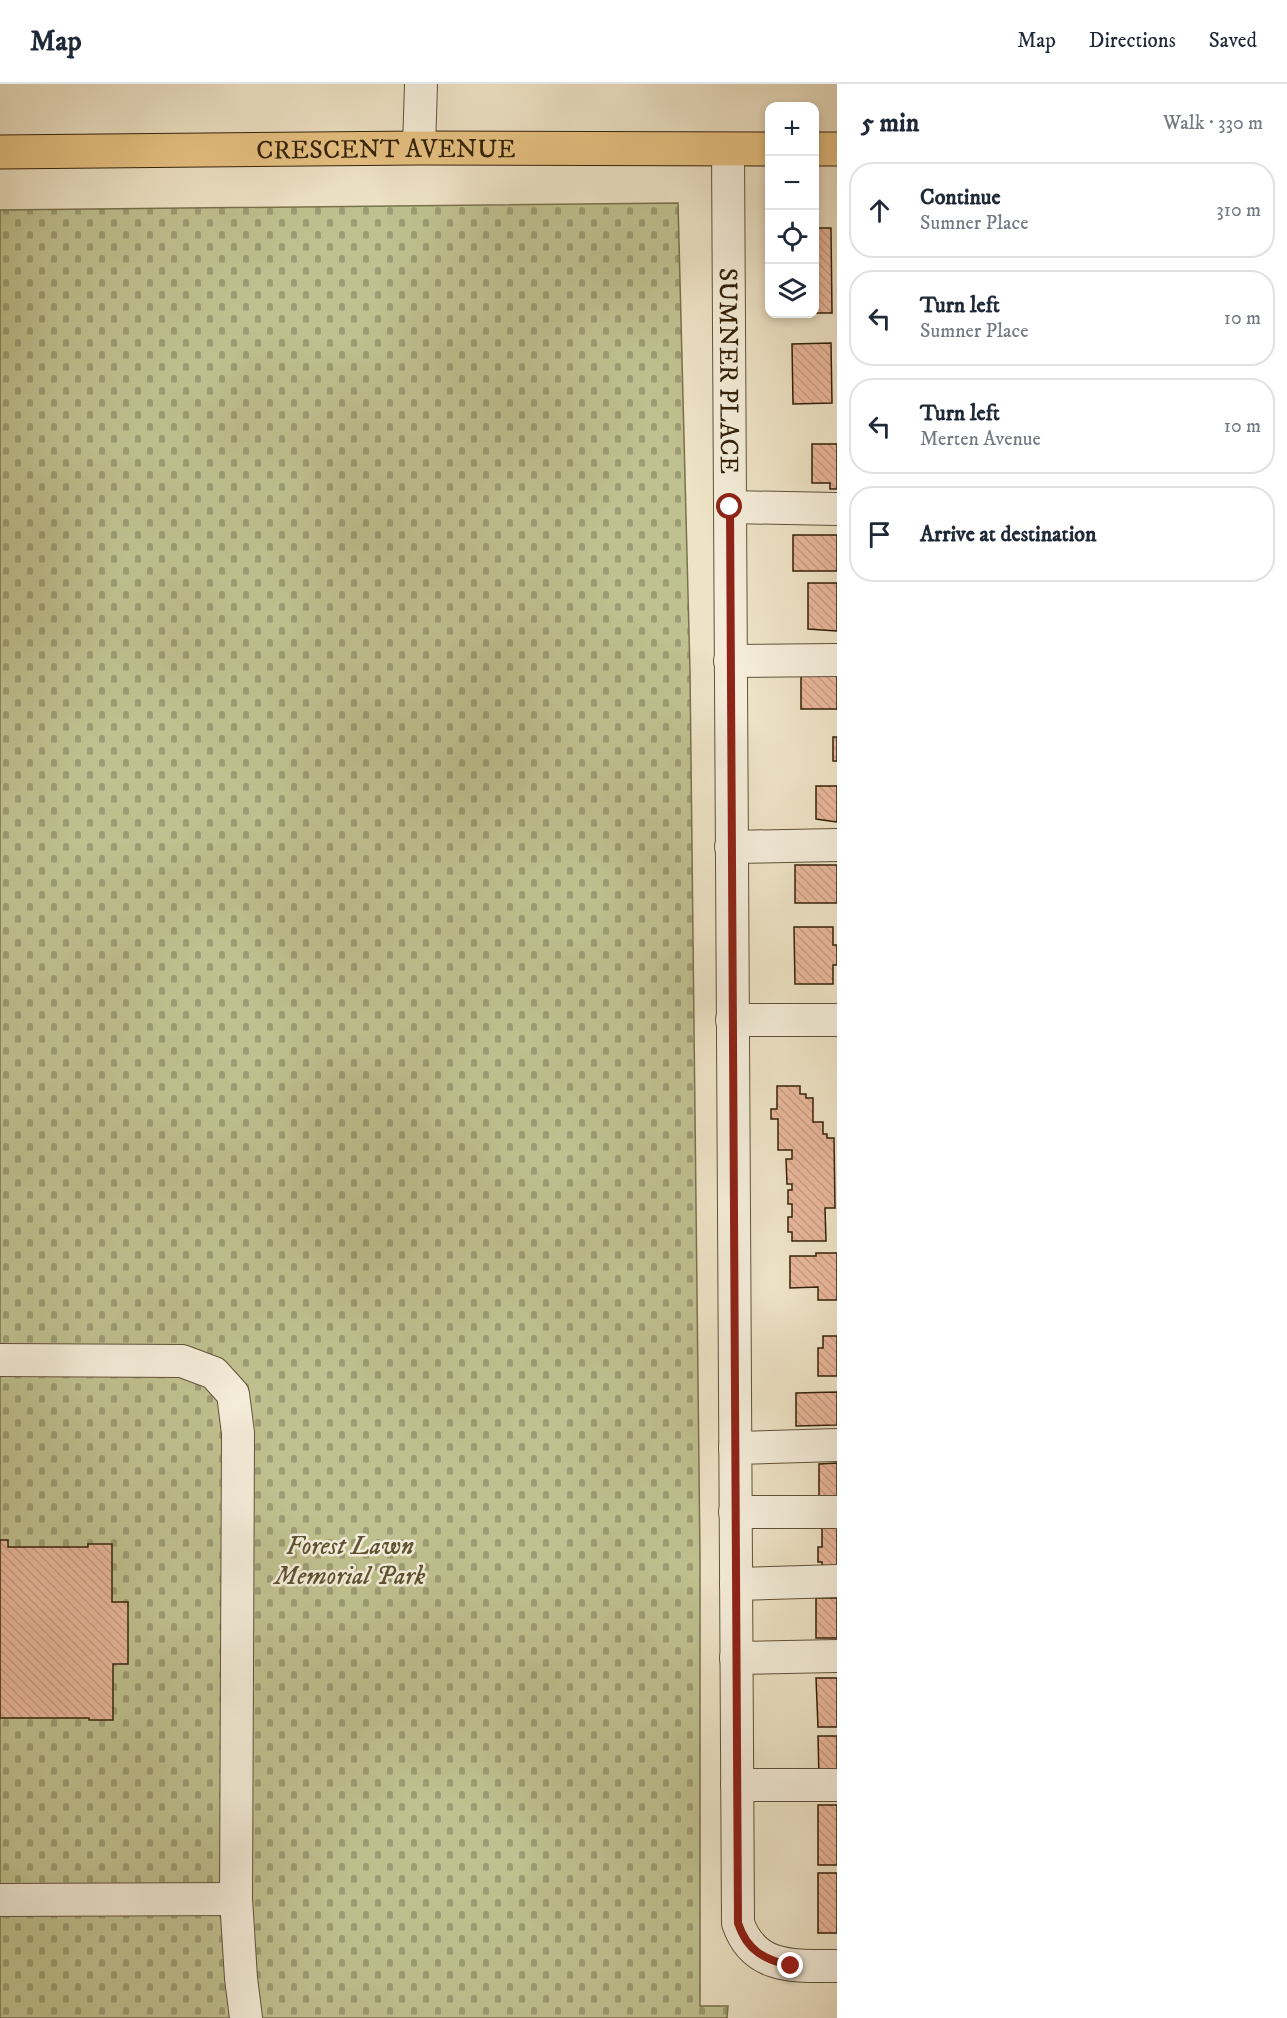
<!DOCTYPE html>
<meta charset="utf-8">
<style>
body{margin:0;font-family:"IM FELL DW Pica",serif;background:#f2f2f3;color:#1f2937}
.controls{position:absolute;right:18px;top:18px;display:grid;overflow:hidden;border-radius:12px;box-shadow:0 3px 9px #0003}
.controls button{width:54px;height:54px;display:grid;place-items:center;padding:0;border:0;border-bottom:2px solid #e0e1e3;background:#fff;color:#1f2937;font:30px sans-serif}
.stop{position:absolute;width:18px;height:18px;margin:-14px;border:4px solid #8f2418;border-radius:50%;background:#fff}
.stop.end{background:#8f2418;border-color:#fff;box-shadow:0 2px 6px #0008}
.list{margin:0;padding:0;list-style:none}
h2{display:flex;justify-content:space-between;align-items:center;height:78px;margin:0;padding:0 24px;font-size:26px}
h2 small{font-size:20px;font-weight:400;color:#747a83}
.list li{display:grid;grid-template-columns:39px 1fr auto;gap:18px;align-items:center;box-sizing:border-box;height:96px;margin:0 12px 12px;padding:0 12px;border:2px solid #e0e1e3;border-radius:24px}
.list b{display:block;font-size:22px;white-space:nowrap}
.list p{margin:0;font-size:20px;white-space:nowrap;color:#747a83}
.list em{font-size:20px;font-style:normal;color:#747a83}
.icon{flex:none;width:33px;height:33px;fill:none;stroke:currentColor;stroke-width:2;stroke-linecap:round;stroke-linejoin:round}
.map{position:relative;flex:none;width:837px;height:1934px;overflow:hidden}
header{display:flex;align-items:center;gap:36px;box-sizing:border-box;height:84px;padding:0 30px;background:#fff;border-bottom:2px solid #e0e1e3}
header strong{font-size:28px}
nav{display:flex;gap:33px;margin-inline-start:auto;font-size:21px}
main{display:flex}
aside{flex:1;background:#fff}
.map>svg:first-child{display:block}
.cemetery{fill:url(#cemetery-stones);stroke:#7a724d;stroke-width:1.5}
.building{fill:url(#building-back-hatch);stroke:#34230a;stroke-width:1.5}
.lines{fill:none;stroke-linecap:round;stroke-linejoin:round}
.minor-casing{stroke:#625339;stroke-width:34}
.major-casing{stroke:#34230a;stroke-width:35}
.minor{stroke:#f4edda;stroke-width:32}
.major{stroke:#e7c283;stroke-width:33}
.route{stroke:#8f2418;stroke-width:8}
.labels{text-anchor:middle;stroke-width:5;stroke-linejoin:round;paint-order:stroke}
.street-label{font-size:26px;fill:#34230a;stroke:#f4edda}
.park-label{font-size:26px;font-style:italic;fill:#5e5232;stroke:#f4edda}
</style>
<header>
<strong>Map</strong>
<nav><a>Map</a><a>Directions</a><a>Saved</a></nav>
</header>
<main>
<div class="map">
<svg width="837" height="1934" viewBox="0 0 837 1934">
<defs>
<pattern id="cemetery-stones" width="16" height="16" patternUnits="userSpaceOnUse" patternTransform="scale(1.5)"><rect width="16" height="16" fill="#c0c190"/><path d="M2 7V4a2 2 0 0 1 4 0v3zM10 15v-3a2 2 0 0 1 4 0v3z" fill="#9d9c74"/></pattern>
<pattern id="building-back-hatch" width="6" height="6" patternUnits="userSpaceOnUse" patternTransform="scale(1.5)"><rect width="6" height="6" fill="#e8b79b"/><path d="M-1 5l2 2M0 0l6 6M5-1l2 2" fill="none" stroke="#c89d84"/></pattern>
</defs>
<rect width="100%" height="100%" fill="#eee3c6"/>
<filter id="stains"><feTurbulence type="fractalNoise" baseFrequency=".00333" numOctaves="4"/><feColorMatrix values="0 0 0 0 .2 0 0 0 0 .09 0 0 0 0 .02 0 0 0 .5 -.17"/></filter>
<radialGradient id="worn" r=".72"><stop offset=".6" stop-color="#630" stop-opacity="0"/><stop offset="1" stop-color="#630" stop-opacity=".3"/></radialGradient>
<polygon class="cemetery" points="678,119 690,588 700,1474 700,1922 728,1922 727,1934 0,1934 0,126"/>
<g class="building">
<polygon points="814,144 831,144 832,229 814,229"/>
<polygon points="831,259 832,319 793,320 792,260"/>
<polygon points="812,360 837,360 837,405 830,405 830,399 812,399"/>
<rect x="793" y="451" width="44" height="36"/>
<polygon points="808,499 837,499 837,547 808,545"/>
<rect x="801" y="588" width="36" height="37"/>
<rect x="833" y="653" width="4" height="24"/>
<polygon points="816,702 837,702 837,738 816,735"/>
<rect x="795" y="781" width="42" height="38"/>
<polygon points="794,843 833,843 833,861 837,861 837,881 833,881 833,900 795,900"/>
<polygon points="777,1002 800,1002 800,1010 806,1010 806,1014 813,1014 813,1038 823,1038 823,1050 827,1050 827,1054 834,1054 835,1124 825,1124 826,1157 792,1157 792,1148 788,1148 788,1133 792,1133 792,1120 788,1120 788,1106 792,1106 792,1100 787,1100 786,1075 792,1075 792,1066 778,1066 778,1035 771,1035 771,1025 777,1025"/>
<polygon points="816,1169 837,1169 837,1216 818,1216 818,1203 790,1204 790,1172 816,1172"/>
<polygon points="823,1252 837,1252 837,1292 818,1292 818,1264 823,1264"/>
<polygon points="837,1308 837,1341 796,1342 796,1309"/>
<polygon points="837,1379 837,1416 819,1416 819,1380"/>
<polygon points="822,1444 837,1444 837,1483 822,1483 822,1478 818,1478 818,1463 822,1463"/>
<polygon points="0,1456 8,1456 8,1463 88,1463 88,1460 112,1460 112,1518 128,1518 128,1580 113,1580 113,1636 89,1636 89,1634 0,1634"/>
<rect x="816" y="1514" width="21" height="40"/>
<polygon points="816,1594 837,1594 837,1643 818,1643"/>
<polygon points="818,1652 837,1652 837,1695 819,1695"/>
<rect x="818" y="1721" width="19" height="60"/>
<rect x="818" y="1789" width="19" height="60"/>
</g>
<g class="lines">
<defs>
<g id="minor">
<polyline points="419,64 421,0"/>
<path id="s1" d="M728,65L738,1839C754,1886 795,1882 837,1882"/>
<polyline points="730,423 837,425"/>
<polyline points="730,577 837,576"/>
<polyline points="731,763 837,761"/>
<polyline points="732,936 837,936"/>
<polyline points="0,1276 182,1277 214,1289 233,1310 238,1349 236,1815 241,1894 246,1934"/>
<polyline points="735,1364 837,1361"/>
<polyline points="735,1428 837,1428"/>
<polyline points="736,1500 837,1497"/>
<polyline points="736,1574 837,1572"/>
<polyline points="737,1701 837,1701"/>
<polyline points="0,1816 236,1815"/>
</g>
<g id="major">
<polyline points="814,65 837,65"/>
<path id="s2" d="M0,68L419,64L770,65"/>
</g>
</defs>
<use href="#minor" class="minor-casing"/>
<use href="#major" class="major-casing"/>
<use href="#minor" class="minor"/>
<use href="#major" class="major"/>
</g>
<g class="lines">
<path class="route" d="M730,423L738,1839C747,1867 764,1875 791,1882"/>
</g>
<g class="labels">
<g class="street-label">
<text dy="9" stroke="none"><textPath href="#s2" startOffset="386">CRESCENT AVENUE</textPath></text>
<text dy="9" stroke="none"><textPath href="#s1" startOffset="222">SUMNER PLACE</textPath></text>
</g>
<g class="park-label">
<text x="350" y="1470">Forest Lawn<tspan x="350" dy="30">Memorial Park</tspan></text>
</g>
</g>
<rect width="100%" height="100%" filter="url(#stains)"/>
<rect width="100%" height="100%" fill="url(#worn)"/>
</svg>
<div class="controls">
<button>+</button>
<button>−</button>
<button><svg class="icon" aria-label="locate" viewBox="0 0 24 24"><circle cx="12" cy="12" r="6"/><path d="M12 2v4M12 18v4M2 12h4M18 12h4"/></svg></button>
<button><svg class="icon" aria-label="layers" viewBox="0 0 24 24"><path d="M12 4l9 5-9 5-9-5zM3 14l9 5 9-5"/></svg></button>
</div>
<div class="stop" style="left:730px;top:423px"></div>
<div class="stop end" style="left:791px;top:1882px"></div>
</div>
<aside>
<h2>5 min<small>Walk · 330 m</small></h2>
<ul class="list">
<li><svg class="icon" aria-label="ahead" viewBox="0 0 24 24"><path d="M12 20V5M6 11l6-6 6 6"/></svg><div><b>Continue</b><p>Sumner Place</p></div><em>310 m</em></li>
<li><svg class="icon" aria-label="left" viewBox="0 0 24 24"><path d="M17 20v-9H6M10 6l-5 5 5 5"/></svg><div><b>Turn left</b><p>Sumner Place</p></div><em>10 m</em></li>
<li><svg class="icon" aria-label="left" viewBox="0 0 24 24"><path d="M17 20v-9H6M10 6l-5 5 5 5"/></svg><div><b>Turn left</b><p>Merten Avenue</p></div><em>10 m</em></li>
<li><svg class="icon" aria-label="arrive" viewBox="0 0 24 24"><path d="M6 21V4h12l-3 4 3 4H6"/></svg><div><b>Arrive at destination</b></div></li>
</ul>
</aside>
</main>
